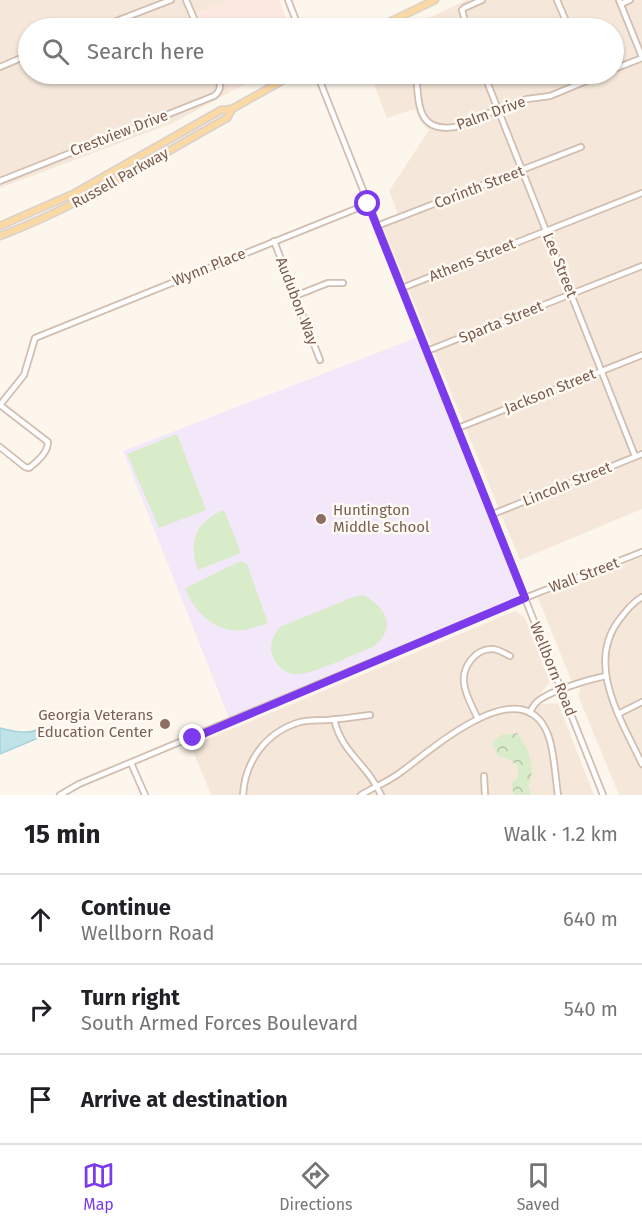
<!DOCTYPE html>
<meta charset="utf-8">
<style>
body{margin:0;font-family:"Fira Sans",sans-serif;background:#f2f2f2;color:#202124}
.stop{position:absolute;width:18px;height:18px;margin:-14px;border:4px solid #7c3aed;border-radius:50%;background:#fff}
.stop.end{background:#7c3aed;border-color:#fff;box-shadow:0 2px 6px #0008}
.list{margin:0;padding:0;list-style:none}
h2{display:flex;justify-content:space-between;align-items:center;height:78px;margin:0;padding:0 24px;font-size:26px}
h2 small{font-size:20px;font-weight:400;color:#757577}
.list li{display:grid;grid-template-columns:39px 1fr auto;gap:18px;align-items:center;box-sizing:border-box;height:90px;padding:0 24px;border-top:2px solid #e0e0e0}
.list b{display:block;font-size:22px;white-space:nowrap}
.list p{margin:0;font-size:20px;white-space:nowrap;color:#757577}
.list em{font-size:20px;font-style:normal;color:#757577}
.icon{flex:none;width:33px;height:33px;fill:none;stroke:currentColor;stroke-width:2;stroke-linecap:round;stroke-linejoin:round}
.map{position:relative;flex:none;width:642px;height:795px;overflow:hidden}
.search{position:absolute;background:#fff;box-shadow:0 2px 4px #0004;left:18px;right:18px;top:18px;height:66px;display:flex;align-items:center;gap:15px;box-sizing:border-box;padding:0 21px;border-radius:33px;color:#757577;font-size:22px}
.sheet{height:348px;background:#fff}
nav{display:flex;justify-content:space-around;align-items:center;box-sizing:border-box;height:84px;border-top:2px solid #e0e0e0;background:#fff;font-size:16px;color:#757577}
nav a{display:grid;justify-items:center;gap:3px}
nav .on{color:#7c3aed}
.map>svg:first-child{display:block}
.residential{fill:#f5e8da}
.commercial{fill:#fde8e0}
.education{fill:#f3e8fa}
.grass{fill:#d8ecc9}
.forest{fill:url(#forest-crowns)}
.water{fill:#bfe3e8;stroke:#a5d3da;stroke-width:1.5}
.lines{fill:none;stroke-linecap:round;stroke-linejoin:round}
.minor-casing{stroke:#d1beb0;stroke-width:8}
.major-casing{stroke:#dad1cd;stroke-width:9}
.minor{stroke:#fff;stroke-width:4.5}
.major{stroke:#fbd9a5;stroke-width:6}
.route{stroke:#7c3aed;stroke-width:8}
.education-dot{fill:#8d6e63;stroke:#fffaf3;stroke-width:2}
.labels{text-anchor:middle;stroke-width:5;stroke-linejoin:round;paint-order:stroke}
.street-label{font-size:15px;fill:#7a5c4d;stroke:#fffaf3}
.education-label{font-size:15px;fill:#785e54;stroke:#fffaf3;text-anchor:start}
</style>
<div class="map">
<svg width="642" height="795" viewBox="0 0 642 795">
<defs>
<pattern id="forest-crowns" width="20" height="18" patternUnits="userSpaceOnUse" patternTransform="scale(1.5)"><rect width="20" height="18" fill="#d8ecc9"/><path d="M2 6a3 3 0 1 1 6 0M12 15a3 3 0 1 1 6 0" fill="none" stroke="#b4c2a5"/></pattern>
</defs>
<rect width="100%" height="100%" fill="#fdf6ec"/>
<g class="residential">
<polygon points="0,0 229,0 197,13 203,28 28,28 28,74 222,74 230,92 173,123 0,188"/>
<polygon points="467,0 642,0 642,509 520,560 380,220 398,214 389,191 429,130 420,121 415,109 387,118 370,74 614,74 614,28 408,28"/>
<polygon points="642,557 642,795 619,795 578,695 581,687 579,680 572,682 538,598"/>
<polygon points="515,611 525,618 549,680 549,683 537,697 542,704 558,703 594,795 211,795 191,746"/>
</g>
<g class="commercial">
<polygon points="229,0 279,0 290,28 203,28 197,13"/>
<polygon points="222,74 264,74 230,92"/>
</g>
<polygon class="education" points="418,337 520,588 518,594 514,600 229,718 123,451"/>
<g class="grass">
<polygon points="177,434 206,510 159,528 127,454"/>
<path d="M224,510L241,553L198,570C188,542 195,522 224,510Z"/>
<path d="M241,561L247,564L268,623C260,625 252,629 244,630C216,634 194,612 185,588Z"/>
<path d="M363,595C386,607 398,628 373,647C356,653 309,677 294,674C285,673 276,666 273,657C268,646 273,636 280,627L351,598Z"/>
</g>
<path class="forest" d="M517,733C528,746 537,770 528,786L531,795H514L511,782L516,780L518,775V766L510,760L498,756L492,743L501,735Z"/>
<path class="water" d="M0,728C12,731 28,735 39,729L45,731L43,736L0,754Z"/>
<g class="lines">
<defs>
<g id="minor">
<polyline points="186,0 198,28"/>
<polyline points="288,0 299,28"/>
<polyline points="557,0 569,28"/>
<polyline points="619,0 642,57"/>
<polyline points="621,4 630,0"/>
<polyline points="98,28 171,0"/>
<polyline points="467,28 462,10 464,8 482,0"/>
<polyline points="0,67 28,55"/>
<polyline points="614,69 642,58"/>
<polyline points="317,74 603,795"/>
<path d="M416,74C419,102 416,133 455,127L501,108L527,99L550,96L603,74"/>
<polyline points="484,74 635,456"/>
<path d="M0,181L214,96C223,89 220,83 216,74"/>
<polyline points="377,226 581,147"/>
<polyline points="274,241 320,360"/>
<polyline points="402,288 642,193"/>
<polyline points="295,296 328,283 343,283"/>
<polyline points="427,351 642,266"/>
<polyline points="0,405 24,375 35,338 368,204"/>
<polyline points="458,428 642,355"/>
<path d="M0,447L25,467L29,468C37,462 48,452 48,442L0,405"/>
<polyline points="493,514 642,454"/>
<path d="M642,597C632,603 626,611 619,620C585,665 622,721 642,764"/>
<path d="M530,713C532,708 534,704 538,701C550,691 590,679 606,676"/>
<polyline points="618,714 642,702"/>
<path d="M334,719C342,754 367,763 381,795"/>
<path d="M478,719C473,708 465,695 464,683C462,667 475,649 492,649C498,649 504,653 510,656"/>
<polyline points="131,763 145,795"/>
<polyline points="484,776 485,795"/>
<polyline points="60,795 79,784 525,598 642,552"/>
<path d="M243,795C245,761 266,732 300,722C309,720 319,720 328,720C342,719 356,717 370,715"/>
<path d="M361,795C374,787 388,782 401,772C429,752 515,673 545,728C554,744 555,776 558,795"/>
</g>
<g id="major">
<polyline points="377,28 435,0"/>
<polyline points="0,226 75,193 221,110 232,109 294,74"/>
<path d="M0,236C80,206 153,159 227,118L232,109"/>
</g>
</defs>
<use href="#minor" class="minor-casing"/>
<use href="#major" class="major-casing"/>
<use href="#minor" class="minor"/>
<use href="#major" class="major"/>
</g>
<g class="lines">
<polyline class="route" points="193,738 525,598 368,204"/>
</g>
<g class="education-dot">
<circle cx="321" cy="519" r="6"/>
<circle cx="165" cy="724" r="6"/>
</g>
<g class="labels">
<g class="street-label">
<text transform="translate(491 113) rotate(-20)" y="5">Palm Drive</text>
<text transform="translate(119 133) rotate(-21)" y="5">Crestview Drive</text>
<text transform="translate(120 178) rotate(-29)" y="5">Russell Parkway</text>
<text transform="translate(479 187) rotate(-21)" y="5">Corinth Street</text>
<text transform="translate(472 260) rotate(-22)" y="5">Athens Street</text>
<text transform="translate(560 265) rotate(68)" y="5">Lee Street</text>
<text transform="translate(209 267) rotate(-22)" y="5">Wynn Place</text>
<text transform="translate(297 301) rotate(69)" y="5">Audubon Way</text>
<text transform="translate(501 322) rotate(-22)" y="5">Sparta Street</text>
<text transform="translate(550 391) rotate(-22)" y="5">Jackson Street</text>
<text transform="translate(567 484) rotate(-22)" y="5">Lincoln Street</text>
<text transform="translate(584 575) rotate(-21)" y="5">Wall Street</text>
<text transform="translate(553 669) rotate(68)" y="5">Wellborn Road</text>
</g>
<g class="education-label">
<text x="333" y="515">Huntington<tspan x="333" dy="17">Middle School</tspan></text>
<text x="153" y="720" text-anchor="end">Georgia Veterans<tspan x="153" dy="17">Education Center</tspan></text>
</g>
</g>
</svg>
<div class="stop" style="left:368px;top:204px"></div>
<div class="stop end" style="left:193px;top:738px"></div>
<div class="search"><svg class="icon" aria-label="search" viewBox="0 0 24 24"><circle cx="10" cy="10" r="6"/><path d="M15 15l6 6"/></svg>Search here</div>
</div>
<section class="sheet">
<h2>15 min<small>Walk · 1.2 km</small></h2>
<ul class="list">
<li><svg class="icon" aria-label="ahead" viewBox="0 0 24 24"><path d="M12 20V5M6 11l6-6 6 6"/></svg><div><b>Continue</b><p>Wellborn Road</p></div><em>640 m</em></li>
<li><svg class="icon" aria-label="right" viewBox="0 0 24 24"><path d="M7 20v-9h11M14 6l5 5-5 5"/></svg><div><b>Turn right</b><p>South Armed Forces Boulevard</p></div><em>540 m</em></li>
<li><svg class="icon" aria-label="arrive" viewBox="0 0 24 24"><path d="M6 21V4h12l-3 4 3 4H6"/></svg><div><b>Arrive at destination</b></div></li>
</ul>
</section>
<nav>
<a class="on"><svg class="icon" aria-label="map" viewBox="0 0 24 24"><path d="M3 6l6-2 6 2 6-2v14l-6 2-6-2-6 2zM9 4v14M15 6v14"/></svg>Map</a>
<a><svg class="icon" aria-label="directions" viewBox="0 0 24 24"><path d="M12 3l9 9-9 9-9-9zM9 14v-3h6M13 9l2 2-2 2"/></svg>Directions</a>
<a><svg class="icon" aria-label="saved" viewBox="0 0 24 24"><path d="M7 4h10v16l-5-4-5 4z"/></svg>Saved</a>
</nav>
